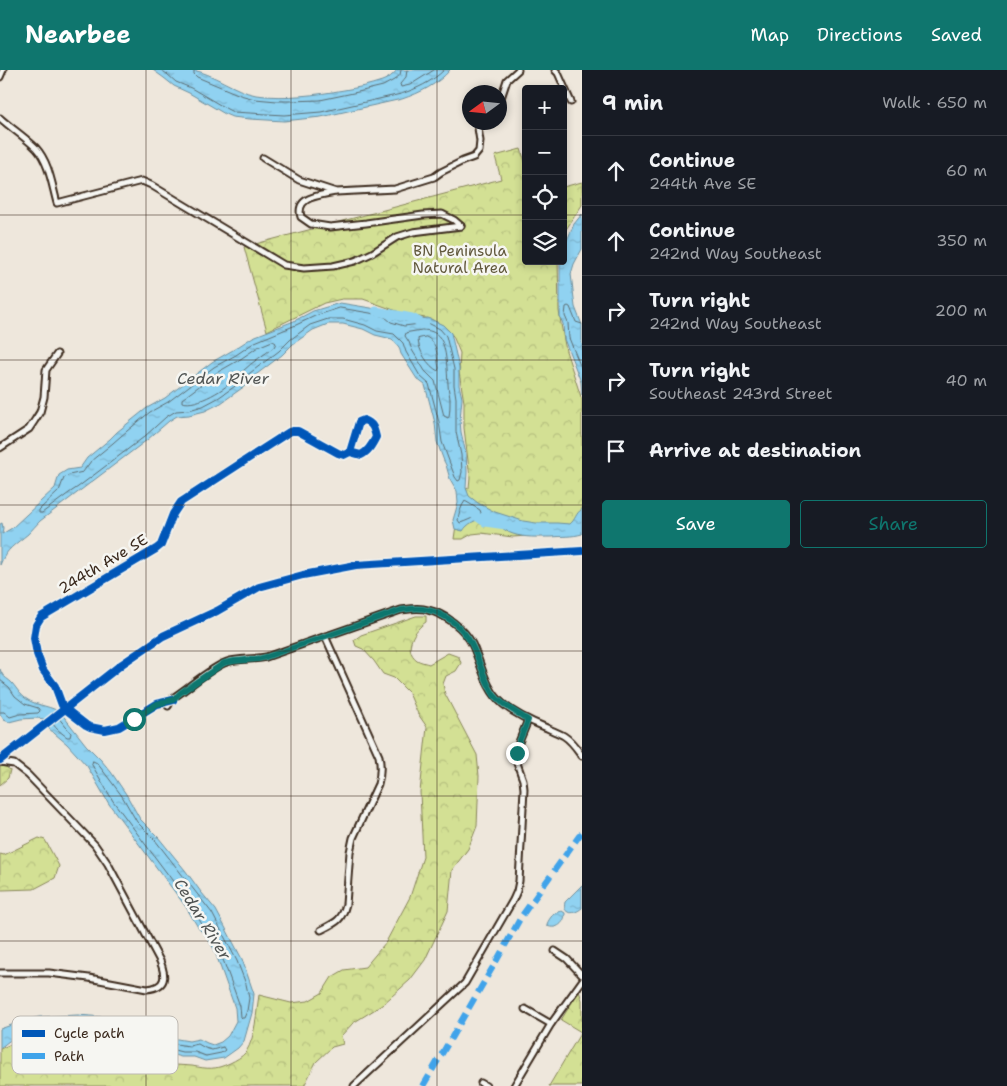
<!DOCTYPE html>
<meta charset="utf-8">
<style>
body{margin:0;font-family:"Shantell Sans",sans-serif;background:#20242c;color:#f1f3f6}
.controls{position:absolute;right:15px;top:15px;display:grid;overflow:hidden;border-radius:5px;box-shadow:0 2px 8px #0003}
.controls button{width:45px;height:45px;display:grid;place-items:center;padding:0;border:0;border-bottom:1px solid #363941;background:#171b24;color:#f1f3f6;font:25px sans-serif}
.compass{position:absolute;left:462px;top:15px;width:45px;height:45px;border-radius:50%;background:#171b24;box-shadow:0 2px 8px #0003;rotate:255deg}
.stop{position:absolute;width:15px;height:15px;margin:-11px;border:4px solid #0f766e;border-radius:50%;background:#fff}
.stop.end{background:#0f766e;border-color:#fff;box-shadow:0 1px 5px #0008}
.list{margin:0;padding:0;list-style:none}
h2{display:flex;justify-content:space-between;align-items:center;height:65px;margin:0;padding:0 20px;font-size:21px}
h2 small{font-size:16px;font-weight:400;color:#9ea1a6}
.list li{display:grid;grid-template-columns:32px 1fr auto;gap:15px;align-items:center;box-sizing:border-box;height:70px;padding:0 20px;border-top:1px solid #363941}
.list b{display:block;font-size:19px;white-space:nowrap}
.list p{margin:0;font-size:16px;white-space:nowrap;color:#9ea1a6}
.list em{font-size:16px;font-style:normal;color:#9ea1a6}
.actions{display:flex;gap:10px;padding:15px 20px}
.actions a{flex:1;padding:11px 0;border:1px solid #0f766e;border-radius:5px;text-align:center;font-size:18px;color:#0f766e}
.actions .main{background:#0f766e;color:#fff}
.icon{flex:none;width:28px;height:28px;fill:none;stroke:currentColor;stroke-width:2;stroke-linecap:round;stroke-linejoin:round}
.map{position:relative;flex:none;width:582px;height:1016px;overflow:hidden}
header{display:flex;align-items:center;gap:30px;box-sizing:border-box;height:70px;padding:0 25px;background:#0f766e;color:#fff}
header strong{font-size:24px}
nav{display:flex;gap:28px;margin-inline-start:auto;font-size:18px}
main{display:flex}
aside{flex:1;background:#171b24}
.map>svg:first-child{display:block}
.forest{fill:url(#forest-crowns);stroke:#878559}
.water{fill:url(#water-ripples);stroke:#6e8f9d}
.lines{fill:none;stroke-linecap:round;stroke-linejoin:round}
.shore{stroke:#5d6d72;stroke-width:1}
.river{stroke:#90d2f1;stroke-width:9}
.minor-casing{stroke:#3b2a1e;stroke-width:9}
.minor{stroke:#f6f6f2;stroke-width:5}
.quiet{stroke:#3fa3ea;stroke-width:6;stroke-dasharray:12 6;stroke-linecap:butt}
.cycleway-casing{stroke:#f6f6f2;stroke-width:11}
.cycleway{stroke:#0057b8;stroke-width:8}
.route{stroke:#0f766e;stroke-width:6}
.grid{fill:none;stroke:#3b2a1e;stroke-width:1;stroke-opacity:0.55}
.labels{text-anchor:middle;stroke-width:5;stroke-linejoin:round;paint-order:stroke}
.park-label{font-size:15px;fill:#61583c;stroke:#f6f6f2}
.street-label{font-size:15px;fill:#3b2a1e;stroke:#f6f6f2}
.water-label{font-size:16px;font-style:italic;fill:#505453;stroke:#f6f6f2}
.key{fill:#f6f6f2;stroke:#beb9b2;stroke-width:1}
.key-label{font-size:14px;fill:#3b2a1e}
</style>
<header>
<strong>Nearbee</strong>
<nav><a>Map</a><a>Directions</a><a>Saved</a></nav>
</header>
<main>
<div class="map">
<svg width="582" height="1016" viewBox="0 0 582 1016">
<defs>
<pattern id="forest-crowns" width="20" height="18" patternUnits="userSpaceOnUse" patternTransform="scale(1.25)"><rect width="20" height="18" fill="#d3e094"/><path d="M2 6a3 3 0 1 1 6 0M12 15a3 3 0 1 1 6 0" fill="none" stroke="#b6c07f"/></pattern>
<pattern id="water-ripples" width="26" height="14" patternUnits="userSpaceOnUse" patternTransform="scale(1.25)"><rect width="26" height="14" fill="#90d2f1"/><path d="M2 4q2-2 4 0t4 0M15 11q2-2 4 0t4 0" fill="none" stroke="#7db4ce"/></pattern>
</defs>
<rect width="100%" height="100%" fill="#eee7dc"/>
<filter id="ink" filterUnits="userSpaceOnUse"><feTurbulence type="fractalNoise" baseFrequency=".02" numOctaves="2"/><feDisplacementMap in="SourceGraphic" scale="10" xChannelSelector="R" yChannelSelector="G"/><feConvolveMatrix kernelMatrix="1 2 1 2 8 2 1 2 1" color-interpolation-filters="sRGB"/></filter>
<g filter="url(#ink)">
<g class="forest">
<polygon points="521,79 526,95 526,191 558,191 559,241 561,254 566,281 582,330 582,460 542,465 513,467 481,463 472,464 463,469 454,469 461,420 469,418 470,407 464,358 464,332 459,302 460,283 453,266 445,257 431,249 408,245 363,229 342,229 324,233 267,261 244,177 501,109 495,86"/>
<polygon points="582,112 582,135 563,164 563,117"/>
<path d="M416,546H426V552C415,559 402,579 417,590C420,592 426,593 429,594L448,583L459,587L461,593L456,601L446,606L443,614L445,624L477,685L479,706L477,756L468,779L452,800L448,841L425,890L410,910L382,935L353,953L341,966L343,974L332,977L316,992L304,1016H0V979L22,969L24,975L49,977L98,990L192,996C208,999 215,1000 230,993C236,990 242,987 246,982C256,966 256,943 259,925L291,933L308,931L322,923L332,907L344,900L365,897L386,872L410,827L423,787L420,722L427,657L418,644L409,623L394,608L383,604L374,591L363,579L356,576L354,570L361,565Z"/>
<polygon points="0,696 6,697 10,700 8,708 0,715"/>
<polygon points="39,768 45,770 59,796 55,808 34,819 2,820 0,819 0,784 4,785"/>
<polygon points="579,921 582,930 582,1016 549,1016 581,962 561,950"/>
</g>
<g class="water">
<path d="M153,0C166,0 179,0 192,0C213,3 234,21 256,25C285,29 316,25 344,20C357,18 370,15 382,11C388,9 393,5 397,0H450C438,14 420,23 402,29L321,47L284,51L250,49L232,47L225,44L189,23L174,16L164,8Z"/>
<polygon points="582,144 582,179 574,194 571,204 575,237 582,255 582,325 581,312 564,269 563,254 560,247 560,191 563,191 563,179 565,175 574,154"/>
<path d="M340,233L371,238L387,243L393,247L405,251L428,248L443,255L451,263L459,298V315L462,328L460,350L461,362L466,384L467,402L466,418L469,426L478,433L495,442L523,451L536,453H557L570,454C576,449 575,444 582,439V464C572,467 562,466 551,467C538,467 525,468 513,464C503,461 496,451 486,449C477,448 467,454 463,461L455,459L453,450L458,433L457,421L450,409L446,395L444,391L437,372L435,353L425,315L417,309L401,284L399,277L392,269L375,265L363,259L343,254H328L313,260L293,274L282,285L249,310L245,316L221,333L205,341L189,345L177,346L169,351L147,370L40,451C36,455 32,460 28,464C16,474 6,479 0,495V454L2,453L3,458L2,464L12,458L55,418L59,405L67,400L80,398L87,388L110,369L117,362L147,338L165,328L212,292L233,280L253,267L294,251L313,241Z"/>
<path d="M0,599C3,608 6,607 12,613C18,620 20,625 28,630C38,636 52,636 61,643L86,675L101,690L111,702L126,724L140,749L158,767L185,800L201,822L216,840L242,889L254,924L252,943L244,971L238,978L224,988L205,991L194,987H181L170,984L154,985L150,988L88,985L55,976L33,964L9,971L0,978V959L23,951L39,947L78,945L102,947L117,951L142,963L189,971L199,969L207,973L213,975L221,972L228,966L236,951L235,938L224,907L214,879L206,866L199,859L186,837L109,734L87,696L67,674L48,658L45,649L37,648L21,649L9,652L4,650L0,644Z"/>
<path d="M582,815V838C574,845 562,845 565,832Z"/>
<path d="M562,841L565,843C565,853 557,860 547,856V854C550,847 554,842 562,841Z"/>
</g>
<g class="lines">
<g class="shore">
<path d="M161,0L167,4L176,12L191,18L227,39L233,42L284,45L321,42L401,24C416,19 432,12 444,0"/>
<polyline points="194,0 194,4 197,7 240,25 255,29 277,31 291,31 320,30 358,22 383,16 394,10 400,5 401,0"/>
<polyline points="407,0 406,7 400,14 401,17 410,15 434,0"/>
<polygon points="340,238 370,243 385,247 391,252 404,256 428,253 440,259 446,266 454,299 454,315 456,328 456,362 461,385 462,402 460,410 458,411 455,407 442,372 439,352 429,314 420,306 406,282 403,273 394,264 377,261 365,255 343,249 328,249 310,255 290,270 279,281 246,306 241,312 218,328 203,336 189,340 176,341 166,347 144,367 78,417 69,423 42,443 39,443 39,440 59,421 64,408 69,405 83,402 91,391 113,373 121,366 150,342 168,332 214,297 236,285 255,272 296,255 315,246"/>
<polyline points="582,254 576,252 570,237 568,236 566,237 565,246 568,253 569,268 582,300"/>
<path d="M422,260C429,260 436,262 440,268C447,278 447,302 448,314C448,320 450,325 450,330C450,335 450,341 449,346L448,348L444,346L435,311L425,301L412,280L409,272L405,266L406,263Z"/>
<path d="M426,267C439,273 436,286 439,298L438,301C428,296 418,280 418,269Z"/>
<path d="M273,271L276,273L274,277C264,285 252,292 243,301C237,306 243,301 237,307C227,318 197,337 182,332V329L218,302L239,290L258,277Z"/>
<path d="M465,431L480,440L481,443C480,445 464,452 460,453L458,450C459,444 461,436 465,431Z"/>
<polyline points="0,610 9,617 15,626 25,634 38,638 40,641 38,643 20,644 10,647 4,642 0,642"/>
<path d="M51,645H55L57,646L71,663L70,667H67C59,661 50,655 51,645Z"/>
<polygon points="93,691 97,693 107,706 122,726 137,752 155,770 212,843 237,891 246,914 249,928 247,941 244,948 242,948 241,947 240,936 218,876 210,864 203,856 190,834 113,731 92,695"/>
<polygon points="67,950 78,950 101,952 115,956 142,968 182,975 189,976 198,974 205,978 212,980 223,977 225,980 221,983 206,986 195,982 182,982 170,979 153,980 148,983 88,979 57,971 31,957 32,954"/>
<path d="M67,956C82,956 100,957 114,962C120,965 126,968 132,970L134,973L131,975L89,973L59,965L53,961L54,958Z"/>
</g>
<g class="river">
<polyline points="376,241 412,248 425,255"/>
<polyline points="472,443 485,452 506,455"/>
</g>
<defs>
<g id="minor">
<polyline points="555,0 558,3 571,32"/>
<polyline points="0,7 3,0"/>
<polyline points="500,31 507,10 518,0"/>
<path d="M0,48C11,58 25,67 36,78C49,92 52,115 57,133L134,113L142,111L151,115L284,195L304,198L333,196L355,191L372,183L397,167L413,162L461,156"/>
<polyline points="263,88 299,110 336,122 395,119 434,107 441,102 463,91 474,87 479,81 480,71 478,58 479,52"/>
<path d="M335,122C320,126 295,126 301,147L311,154L330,157L366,153L423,145L442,144L454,150L461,156"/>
<polyline points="0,378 29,359 35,350 40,342 44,327 46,300 57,284"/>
<path d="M173,630L157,634L119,657L105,660L90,657L86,655L68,641L62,635L55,616L43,600L37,584L34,568L36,555L41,547L156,479L161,475L173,444L181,432L289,362L292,361H298L338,383L344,385L350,382L359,352L364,350C373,353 374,359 376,367C372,375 368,382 361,385L350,382"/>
<path d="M168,636L173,628L180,623C193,614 212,597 227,592C239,588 253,590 266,587L401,540C410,539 419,537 428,540C445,544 464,558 472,574C482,595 485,619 503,634C516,645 532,652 547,658C553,661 559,663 564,666C572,671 577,679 582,686"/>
<path d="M0,692L14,694L28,705L95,775L108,794L160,891C166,906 167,917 147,919L89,908L49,903H0"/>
<path d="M321,860C335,853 342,851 346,834L350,782L353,768L378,714C381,704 381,696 379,686L325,566"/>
<polyline points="555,881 567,889 582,905"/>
<polyline points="525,939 551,954"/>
<polyline points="481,1013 486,1016"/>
<polyline points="354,1016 465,913 513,830 517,821 519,811 524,719 523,710 517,693 517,683 519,672 528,650"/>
<polyline points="514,1016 551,954 582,911"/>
</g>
</defs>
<use href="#minor" class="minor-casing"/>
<use href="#minor" class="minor"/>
<polyline class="quiet" points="423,1016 497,890 521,847 579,766 582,763"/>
<defs>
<g id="cycleway">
<path d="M173,630L157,634L119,657L105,660L90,657L86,655L68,641L62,635L55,616L43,600L37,584L34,568L36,555L41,547L156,479L161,475L173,444L181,432L289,362L292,361H298L338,383L344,385L350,382L359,352L364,350C373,353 374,359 376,367C372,375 368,382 361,385L350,382"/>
<polyline points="0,690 122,594 163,566 217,541 259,517 303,505 356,495 582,481"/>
</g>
</defs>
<use href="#cycleway" class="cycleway-casing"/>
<use href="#cycleway" class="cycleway"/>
</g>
</g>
<g class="lines" filter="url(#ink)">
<path class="route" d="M134,649L157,634L173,630L180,623L224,593L234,591L258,589L266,587L401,540C410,539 419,537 428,540C446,544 464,558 472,575C480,591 484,610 494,625C503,636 516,642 528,650L519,672L517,683"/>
</g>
<path class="grid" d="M146,0V1016M291,0V1016M437,0V1016M0,145H526M563,145H582M0,290H582M0,435H582M0,581H582M0,726H582M0,871H582"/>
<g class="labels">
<g class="park-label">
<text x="460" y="186">BN Peninsula<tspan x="460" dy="17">Natural Area</tspan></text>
</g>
<g class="street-label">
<text transform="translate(103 494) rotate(-31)" y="5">244th Ave SE</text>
</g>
<g class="water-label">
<text x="223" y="314">Cedar River</text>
<text transform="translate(203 849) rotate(58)" y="6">Cedar River</text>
</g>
</g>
<rect x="12" y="946" width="166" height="58" rx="8" class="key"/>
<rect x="22" y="960" width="23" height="7" fill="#0057b8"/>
<rect x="22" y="983" width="23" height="6" fill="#3fa3ea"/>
<g class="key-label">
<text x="54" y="968">Cycle path</text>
<text x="54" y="991">Path</text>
</g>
</svg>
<div class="controls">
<button>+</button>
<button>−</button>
<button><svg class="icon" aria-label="locate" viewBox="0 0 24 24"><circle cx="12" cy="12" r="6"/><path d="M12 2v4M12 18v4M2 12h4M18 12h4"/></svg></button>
<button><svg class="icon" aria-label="layers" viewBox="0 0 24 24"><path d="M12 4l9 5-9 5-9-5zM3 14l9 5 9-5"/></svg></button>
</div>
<svg class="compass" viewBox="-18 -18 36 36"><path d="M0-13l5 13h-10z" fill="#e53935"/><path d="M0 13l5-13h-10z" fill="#9ea1a6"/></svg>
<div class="stop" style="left:134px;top:649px"></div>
<div class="stop end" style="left:517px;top:683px"></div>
</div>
<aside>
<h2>9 min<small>Walk · 650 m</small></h2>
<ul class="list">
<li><svg class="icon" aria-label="ahead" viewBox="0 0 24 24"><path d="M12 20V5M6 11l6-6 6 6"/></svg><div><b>Continue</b><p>244th Ave SE</p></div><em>60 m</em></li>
<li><svg class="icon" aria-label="ahead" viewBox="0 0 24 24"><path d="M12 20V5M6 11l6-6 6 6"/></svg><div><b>Continue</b><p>242nd Way Southeast</p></div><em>350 m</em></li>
<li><svg class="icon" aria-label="right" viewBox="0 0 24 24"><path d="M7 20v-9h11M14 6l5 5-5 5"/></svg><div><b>Turn right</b><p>242nd Way Southeast</p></div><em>200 m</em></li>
<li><svg class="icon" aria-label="right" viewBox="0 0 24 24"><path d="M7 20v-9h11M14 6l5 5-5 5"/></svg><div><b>Turn right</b><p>Southeast 243rd Street</p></div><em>40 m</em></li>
<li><svg class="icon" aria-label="arrive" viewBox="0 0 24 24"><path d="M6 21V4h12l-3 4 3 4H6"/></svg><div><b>Arrive at destination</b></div></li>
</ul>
<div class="actions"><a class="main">Save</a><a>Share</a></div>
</aside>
</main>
